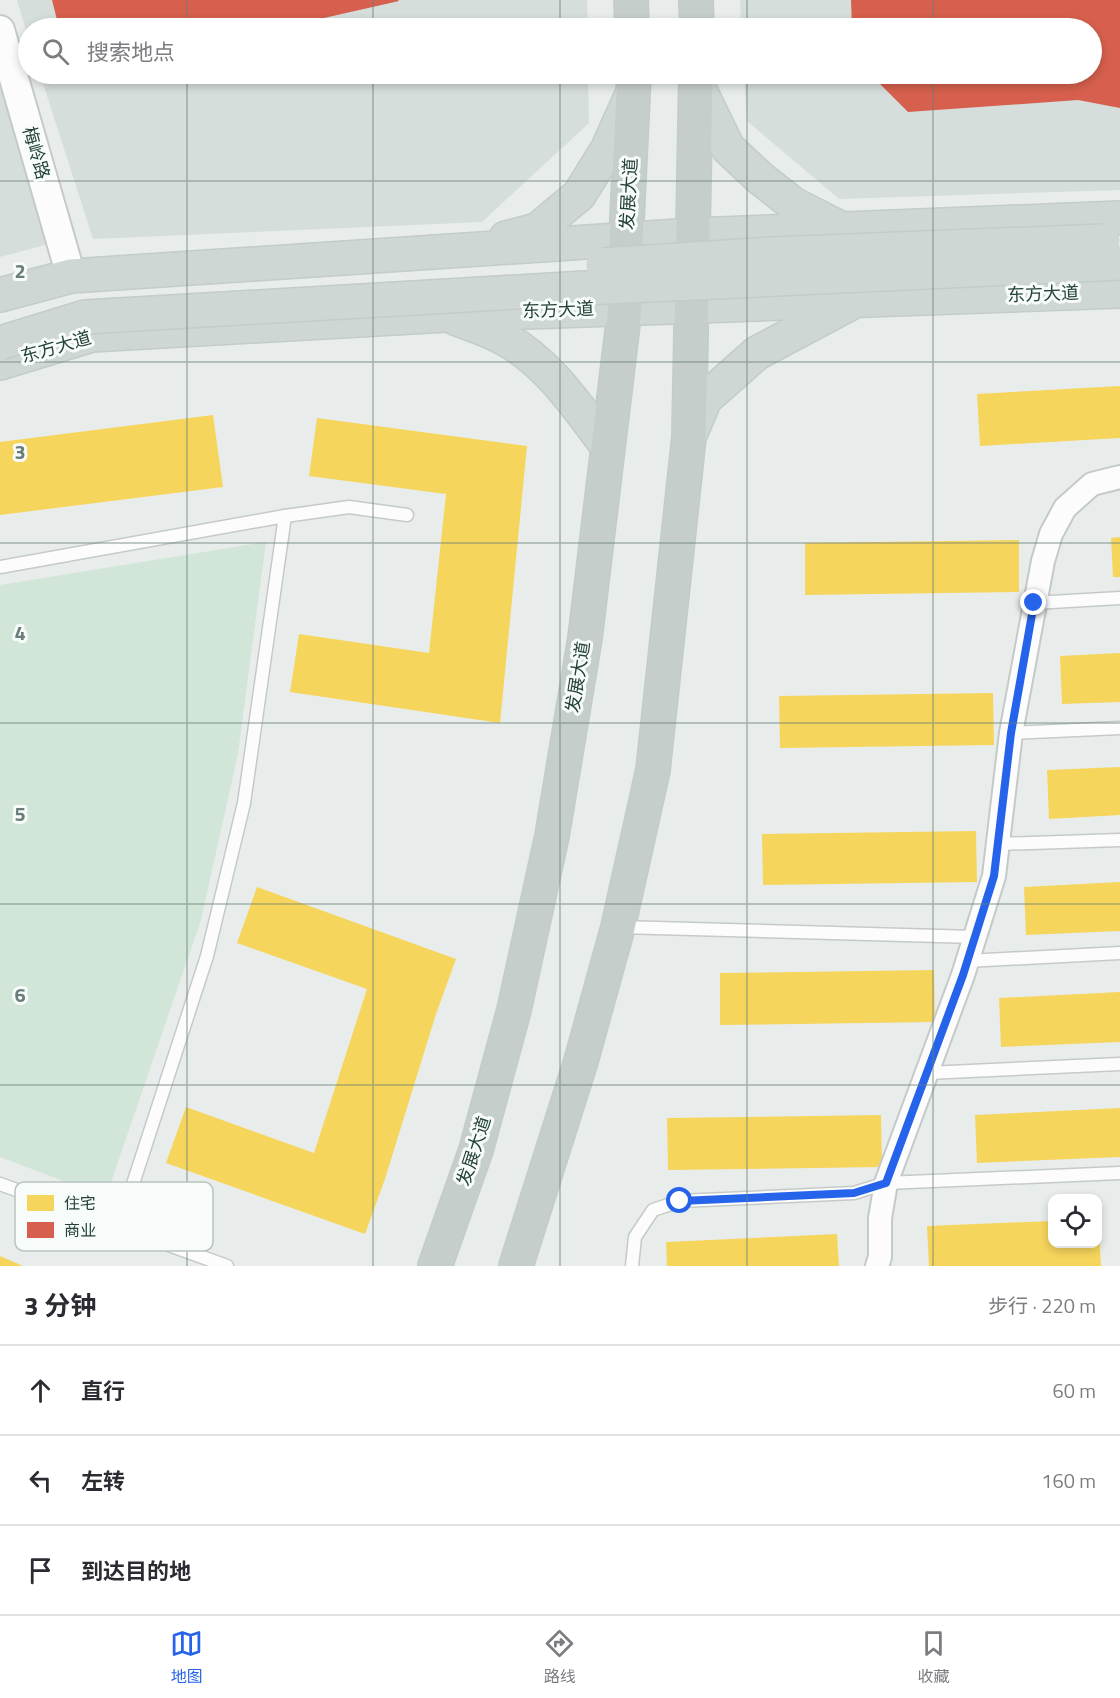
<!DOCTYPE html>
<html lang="zh">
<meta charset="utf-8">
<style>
body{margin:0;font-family:"Titillium Web","Noto Sans SC",sans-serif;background:#f2f2f3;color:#2b2b33}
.controls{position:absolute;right:18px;bottom:18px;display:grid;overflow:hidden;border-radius:12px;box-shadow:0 3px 9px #0003}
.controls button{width:54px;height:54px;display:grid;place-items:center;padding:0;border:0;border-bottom:2px solid #e1e1e2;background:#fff;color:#2b2b33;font:30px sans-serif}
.stop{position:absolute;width:18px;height:18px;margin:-14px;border:4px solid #2563eb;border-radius:50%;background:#fff}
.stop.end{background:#2563eb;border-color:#fff;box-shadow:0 2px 6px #0008}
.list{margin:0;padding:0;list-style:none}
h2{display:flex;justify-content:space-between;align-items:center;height:78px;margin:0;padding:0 24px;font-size:26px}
h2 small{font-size:20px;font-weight:400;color:#7c7c81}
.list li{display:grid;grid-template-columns:39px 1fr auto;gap:18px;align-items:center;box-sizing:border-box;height:90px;padding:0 24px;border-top:2px solid #e1e1e2}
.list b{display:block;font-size:22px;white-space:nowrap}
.list em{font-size:20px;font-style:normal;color:#7c7c81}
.icon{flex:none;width:33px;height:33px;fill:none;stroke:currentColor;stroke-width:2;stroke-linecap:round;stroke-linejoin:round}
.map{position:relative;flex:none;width:1120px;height:1266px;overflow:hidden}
.search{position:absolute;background:#fff;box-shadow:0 3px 9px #0003;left:18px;right:18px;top:18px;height:66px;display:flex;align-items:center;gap:15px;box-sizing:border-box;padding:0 21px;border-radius:33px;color:#7c7c81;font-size:22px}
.sheet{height:348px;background:#fff}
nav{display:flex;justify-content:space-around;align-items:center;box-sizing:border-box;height:84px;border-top:2px solid #e1e1e2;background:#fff;font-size:16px;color:#7c7c81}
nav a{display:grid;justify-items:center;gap:3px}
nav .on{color:#2563eb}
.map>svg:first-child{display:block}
.built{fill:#d6dedb}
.green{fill:#d1e6d8}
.homes{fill:#f6d55c}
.shops{fill:#d6604d}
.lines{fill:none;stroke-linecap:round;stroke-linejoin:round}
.service-casing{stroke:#c5cac8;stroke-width:15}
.minor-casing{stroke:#c5cac8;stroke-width:26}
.tertiary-casing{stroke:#c5cac8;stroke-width:32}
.primary-casing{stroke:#c3ccc9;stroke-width:36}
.trunk-casing{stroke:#c3ccc9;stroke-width:36}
.service{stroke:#fcfcfc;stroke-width:12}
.minor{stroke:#fcfcfc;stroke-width:22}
.tertiary{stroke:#fcfcfc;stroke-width:28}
.primary{stroke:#cfd7d5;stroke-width:33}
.trunk{stroke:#c6cecc;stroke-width:33}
.primary-bridge-casing{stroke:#c3ccc9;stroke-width:36;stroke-linecap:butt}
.primary-bridge{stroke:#cfd7d5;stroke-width:33}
.route{stroke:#2563eb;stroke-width:8}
.grid{fill:none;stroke:#697e78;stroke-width:1.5;stroke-opacity:0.55}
.labels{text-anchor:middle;stroke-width:6;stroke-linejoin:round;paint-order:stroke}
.street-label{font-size:18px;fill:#24423a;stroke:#f7fbf9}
.key{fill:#f7fbf9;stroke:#b8c4c0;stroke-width:1.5}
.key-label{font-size:16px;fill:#24423a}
.grid-label{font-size:20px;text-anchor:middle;font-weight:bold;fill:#697e78;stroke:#f7fbf9;stroke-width:6;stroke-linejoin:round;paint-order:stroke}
</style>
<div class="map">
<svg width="1120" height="1266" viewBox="0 0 1120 1266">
<rect width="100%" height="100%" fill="#e8edeb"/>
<g class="built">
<polygon points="17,0 587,0 588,28 28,28 28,37"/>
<polygon points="740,0 1120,0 1120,190 839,199 747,121 744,74 1092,74 1092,28 741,28"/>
<polygon points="40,74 588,74 589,123 482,222 93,239"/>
<polygon points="0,77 49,244 0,257"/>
</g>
<polygon class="green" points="266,542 238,754 201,920 106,1197 0,1157 0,585"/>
<g class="homes">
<polygon points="1120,386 1120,438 980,446 977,394"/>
<polygon points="213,415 223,487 0,515 0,442"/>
<polygon points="317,418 527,446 500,723 290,692 299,634 429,653 446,494 309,476"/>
<polygon points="1120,537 1120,577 1113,577 1111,538"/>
<polygon points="1019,540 1019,592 805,595 805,543"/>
<polygon points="1120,653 1120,702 1062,704 1060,656"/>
<polygon points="993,693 994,745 780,748 779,696"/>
<polygon points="1120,767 1120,815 1049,819 1047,770"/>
<polygon points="976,831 977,882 763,885 762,834"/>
<polygon points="1120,882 1120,931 1026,935 1024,887"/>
<polygon points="257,887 456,959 436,1014 385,1179 365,1234 166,1163 186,1107 314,1153 367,989 237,943"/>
<polygon points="934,970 935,1022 720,1025 720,973"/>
<polygon points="1120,992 1120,1042 1001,1047 999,998"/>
<polygon points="1120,1108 1120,1157 977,1163 975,1115"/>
<polygon points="881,1115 882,1167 668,1170 667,1118"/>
<polygon points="1052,1221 1052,1244 1098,1244 1098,1232 1099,1232 1101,1266 929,1266 927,1226"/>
<polygon points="837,1234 839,1266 667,1266 666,1242"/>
<polygon points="0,1256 23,1266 0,1266"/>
</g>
<g class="shops">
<polygon points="52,0 398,0 399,1 280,28 59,28"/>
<polygon points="851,0 1120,0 1120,108 1078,100 908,112 870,74 1092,74 1092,28 852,28"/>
</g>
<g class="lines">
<defs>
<g id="service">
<polyline points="285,516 349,507 407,515"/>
<polyline points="0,567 285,516 244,803 207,956 119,1227"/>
<polyline points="1034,603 1120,598"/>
<polyline points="1011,733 1120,728"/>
<polyline points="997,844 1120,840"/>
<polyline points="620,927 975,937"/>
<polyline points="967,961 1120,953"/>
<polyline points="927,1073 1120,1064"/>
<polyline points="0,1184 227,1266"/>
<polyline points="632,1266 635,1237 653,1210 680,1201 854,1193 886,1183 1120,1173"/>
</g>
<polyline id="minor" points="877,1266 880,1257 880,1218 886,1183 963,975 994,876 1011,733 1043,561 1051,534 1065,508 1092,484 1120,477"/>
<polyline id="tertiary" points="0,30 71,276"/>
<g id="primary">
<polyline points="696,82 728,148 760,178 793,204 842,229"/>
<polyline points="506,238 537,230 579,195 607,150 633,92"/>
<polyline points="0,295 71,276 693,235 1120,218"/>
<path d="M457,319C473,325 490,330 505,339C549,363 578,408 608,447"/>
<polyline points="0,363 92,335 447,315 1120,291"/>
<polyline points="689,437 705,399 757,353 849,304"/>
</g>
<g id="trunk">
<polyline points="631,0 632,28"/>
<polyline points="696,0 697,28"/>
<polyline points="435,1266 476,1150 514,1010 552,836 585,638 625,307 626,240 634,74"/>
<polyline points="516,1266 581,1061 618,927 653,770 689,437 696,74"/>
</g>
</defs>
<use href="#service" class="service-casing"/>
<use href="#minor" class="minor-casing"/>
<use href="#tertiary" class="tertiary-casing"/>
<use href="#primary" class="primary-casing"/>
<use href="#trunk" class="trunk-casing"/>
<use href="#service" class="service"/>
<use href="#minor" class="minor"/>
<use href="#tertiary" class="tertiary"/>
<use href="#primary" class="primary"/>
<use href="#trunk" class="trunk"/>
<defs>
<g id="primary-bridge">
<polyline points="603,265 771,254 1103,241"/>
<polyline points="0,343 85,317 585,288 1120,263"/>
</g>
</defs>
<use href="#primary-bridge" class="primary-bridge-casing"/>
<use href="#primary-bridge" class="primary-bridge"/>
</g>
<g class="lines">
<polyline class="route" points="680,1201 854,1193 886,1183 963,975 994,876 1011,733 1034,603"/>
</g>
<path class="grid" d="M187,0V28M373,0V28M560,0V28M747,0V28M933,0V28M187,74V1266M373,74V1266M560,74V1266M747,74V1266M933,74V1266M0,181H1120M0,362H1120M0,543H1120M0,723H1120M0,904H1120M0,1085H1120"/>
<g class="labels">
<g class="street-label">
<text transform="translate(36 153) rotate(74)" y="6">梅岭路</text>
<text transform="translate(629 194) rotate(-87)" y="6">发展大道</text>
<text transform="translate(1043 294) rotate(-2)" y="6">东方大道</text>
<text transform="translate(558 310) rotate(-2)" y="6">东方大道</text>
<text transform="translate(56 347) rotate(-16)" y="6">东方大道</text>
<text transform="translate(578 677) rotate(-81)" y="6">发展大道</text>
<text transform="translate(474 1151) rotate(-72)" y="6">发展大道</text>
</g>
</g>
<rect x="15" y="1182" width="198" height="69" rx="9" class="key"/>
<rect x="27" y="1195" width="27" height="16" fill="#f6d55c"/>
<rect x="27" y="1222" width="27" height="16" fill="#d6604d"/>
<g class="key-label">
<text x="64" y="1209">住宅</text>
<text x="64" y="1236">商业</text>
</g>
<g class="grid-label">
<text x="20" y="278">2</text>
<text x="20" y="459">3</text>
<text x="20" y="640">4</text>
<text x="20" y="821">5</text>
<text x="20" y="1002">6</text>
</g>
</svg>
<div class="controls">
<button><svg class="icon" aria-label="locate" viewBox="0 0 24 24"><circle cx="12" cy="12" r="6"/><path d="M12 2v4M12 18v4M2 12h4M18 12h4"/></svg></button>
</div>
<div class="stop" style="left:680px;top:1201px"></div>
<div class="stop end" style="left:1034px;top:603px"></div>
<div class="search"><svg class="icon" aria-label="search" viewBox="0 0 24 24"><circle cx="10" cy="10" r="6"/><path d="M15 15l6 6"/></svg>搜索地点</div>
</div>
<section class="sheet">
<h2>3 分钟<small>步行 · 220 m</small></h2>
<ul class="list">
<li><svg class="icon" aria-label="ahead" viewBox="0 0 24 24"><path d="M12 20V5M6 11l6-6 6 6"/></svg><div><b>直行</b></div><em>60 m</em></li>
<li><svg class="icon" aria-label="left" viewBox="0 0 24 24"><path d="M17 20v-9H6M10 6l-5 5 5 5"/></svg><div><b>左转</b></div><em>160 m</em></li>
<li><svg class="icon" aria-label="arrive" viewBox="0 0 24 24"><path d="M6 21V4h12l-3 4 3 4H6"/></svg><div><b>到达目的地</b></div></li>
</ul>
</section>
<nav>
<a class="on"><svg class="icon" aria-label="map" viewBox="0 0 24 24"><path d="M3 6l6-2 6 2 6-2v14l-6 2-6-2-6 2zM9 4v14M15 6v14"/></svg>地图</a>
<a><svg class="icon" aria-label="directions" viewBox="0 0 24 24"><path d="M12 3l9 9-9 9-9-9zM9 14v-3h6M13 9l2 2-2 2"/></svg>路线</a>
<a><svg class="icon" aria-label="saved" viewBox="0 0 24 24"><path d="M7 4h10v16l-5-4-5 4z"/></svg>收藏</a>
</nav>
